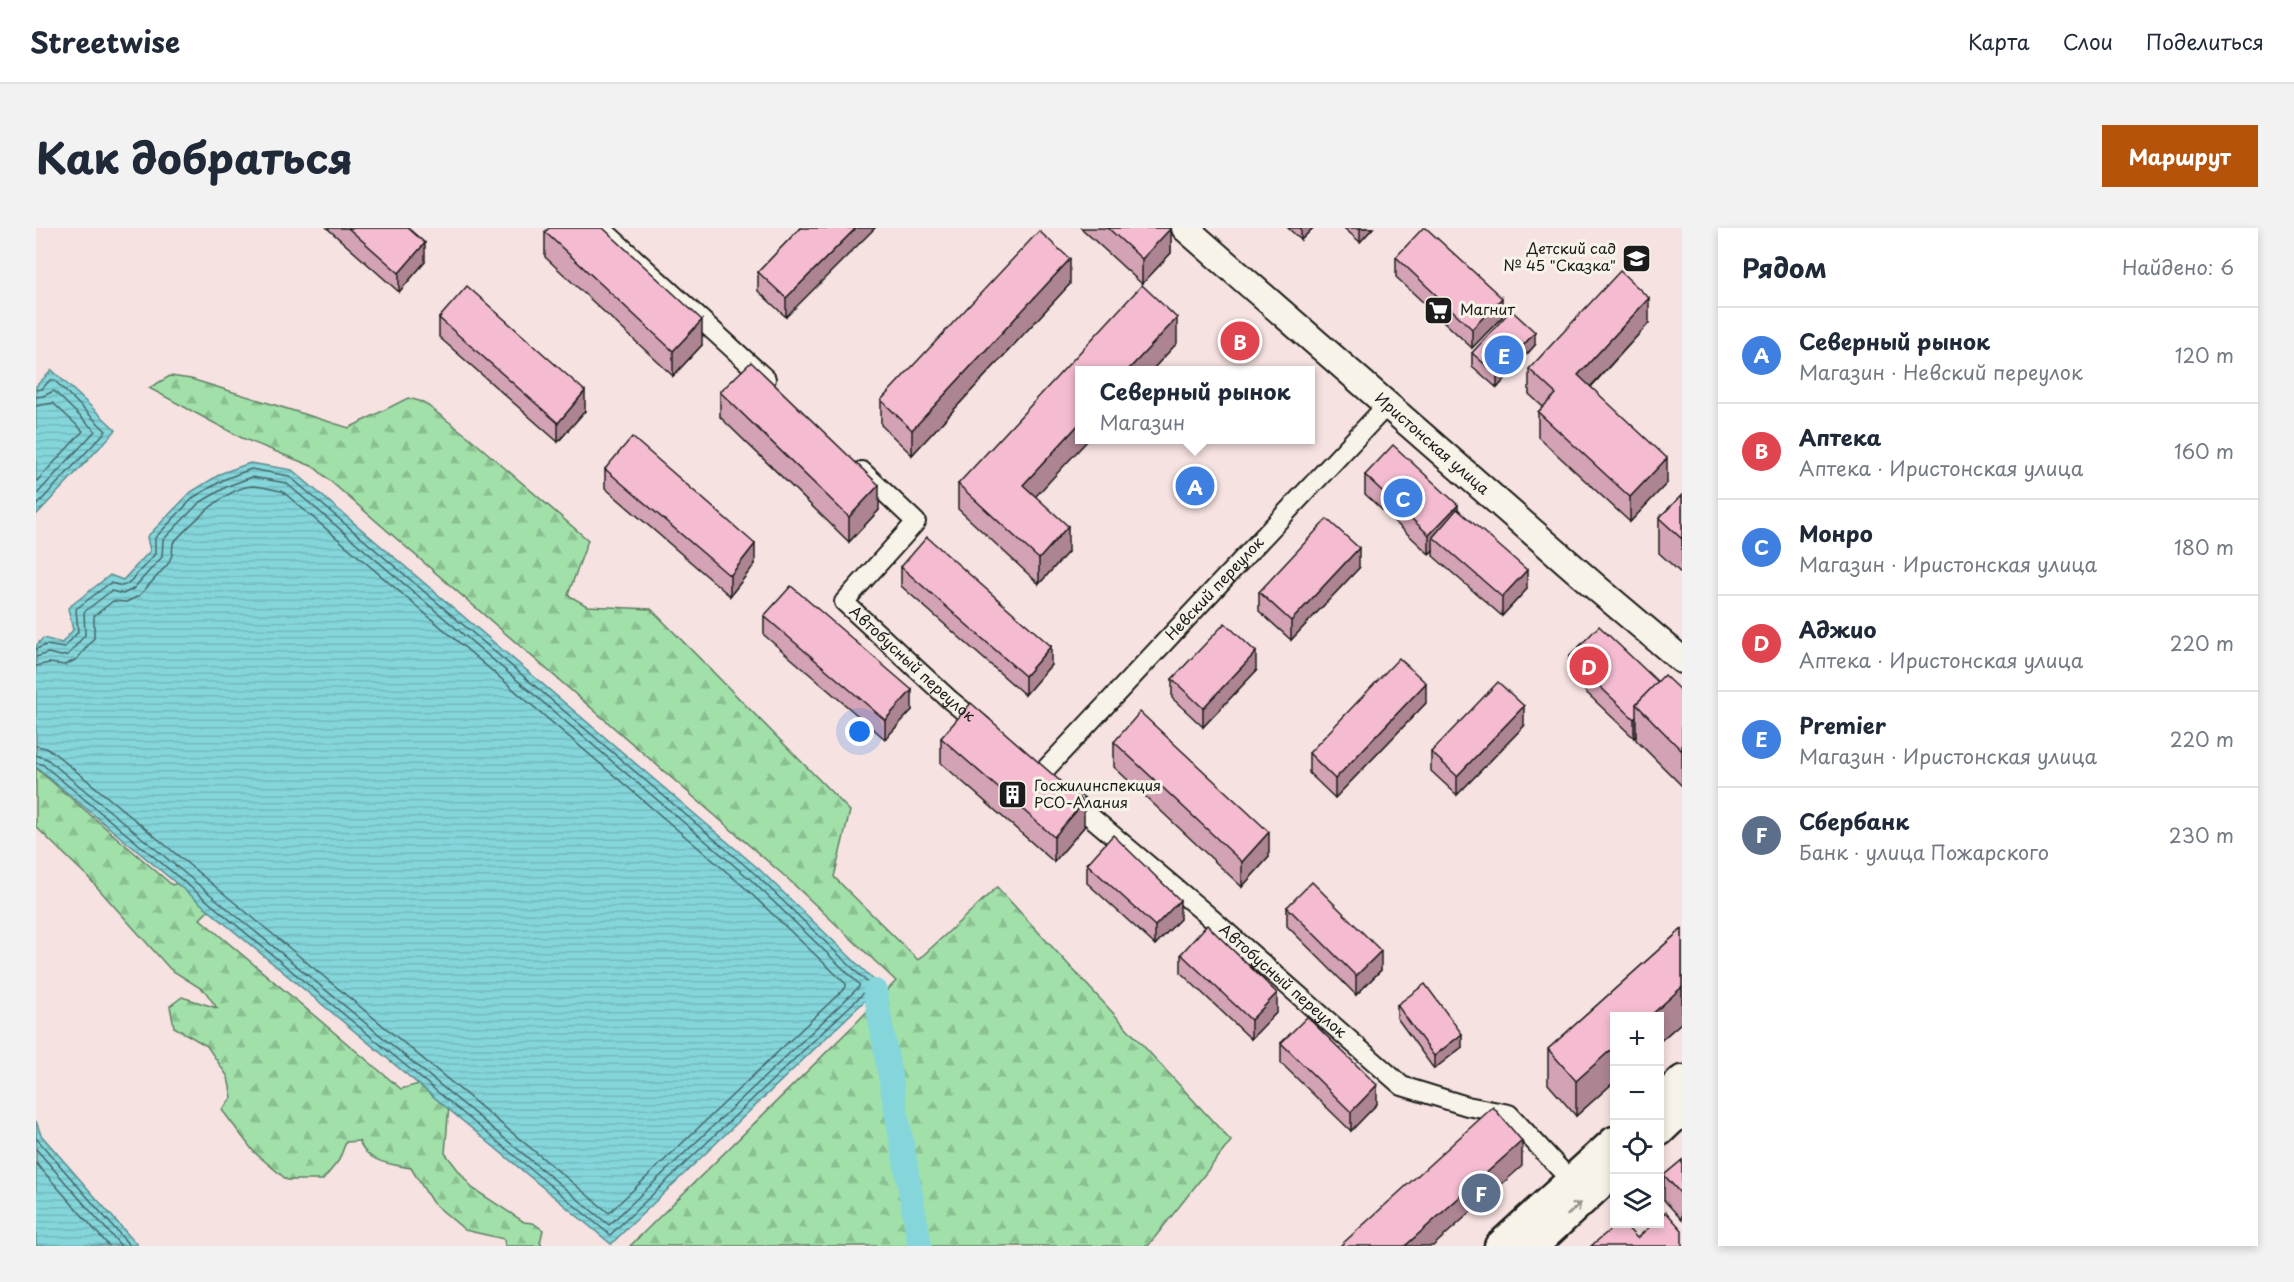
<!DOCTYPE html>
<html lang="ru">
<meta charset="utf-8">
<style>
body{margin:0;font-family:"Playpen Sans",sans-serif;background:#f2f2f3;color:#1f2937}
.controls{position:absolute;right:18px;bottom:18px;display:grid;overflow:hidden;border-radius:0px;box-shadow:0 3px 9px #0003}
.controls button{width:54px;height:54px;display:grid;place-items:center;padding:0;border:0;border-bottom:2px solid #e0e1e3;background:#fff;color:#1f2937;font:30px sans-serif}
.you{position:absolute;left:824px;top:504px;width:21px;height:21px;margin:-15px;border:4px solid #fff;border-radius:50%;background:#1a73e8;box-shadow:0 0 0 9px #1a73e833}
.badge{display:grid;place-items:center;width:39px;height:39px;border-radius:50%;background:#b45309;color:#fff;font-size:20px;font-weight:700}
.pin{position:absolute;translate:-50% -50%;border:3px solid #fff;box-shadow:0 2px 6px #0006}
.popup{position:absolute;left:1039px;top:138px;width:240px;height:78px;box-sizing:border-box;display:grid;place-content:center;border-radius:0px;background:#fff;filter:drop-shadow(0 2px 4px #0005);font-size:20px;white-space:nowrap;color:#747a83}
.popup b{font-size:22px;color:#1f2937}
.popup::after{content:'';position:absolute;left:50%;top:100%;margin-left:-12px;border:12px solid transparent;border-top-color:#fff}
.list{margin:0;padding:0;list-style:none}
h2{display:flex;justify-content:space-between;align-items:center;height:78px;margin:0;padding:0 24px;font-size:26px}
h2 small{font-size:20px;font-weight:400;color:#747a83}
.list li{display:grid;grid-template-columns:39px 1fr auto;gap:18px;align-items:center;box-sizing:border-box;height:96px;padding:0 24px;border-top:2px solid #e0e1e3}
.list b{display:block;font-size:22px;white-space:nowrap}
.list p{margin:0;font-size:20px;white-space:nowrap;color:#747a83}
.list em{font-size:20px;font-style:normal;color:#747a83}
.icon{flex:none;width:33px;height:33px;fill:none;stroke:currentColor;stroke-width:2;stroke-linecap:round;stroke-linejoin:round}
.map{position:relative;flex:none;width:1646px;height:1018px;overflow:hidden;border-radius:0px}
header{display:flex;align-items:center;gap:36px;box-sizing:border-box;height:84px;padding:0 30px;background:#fff;border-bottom:2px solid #e0e1e3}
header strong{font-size:28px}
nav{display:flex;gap:33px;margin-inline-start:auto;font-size:21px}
.intro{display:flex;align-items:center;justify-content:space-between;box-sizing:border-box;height:144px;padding:0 36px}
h1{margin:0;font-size:42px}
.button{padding:15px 27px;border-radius:0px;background:#b45309;color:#fff;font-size:21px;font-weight:700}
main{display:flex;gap:36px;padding:0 36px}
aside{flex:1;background:#fff;border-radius:0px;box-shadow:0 3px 9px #0003}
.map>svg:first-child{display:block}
.forest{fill:url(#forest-firs);stroke:#5e7e62;stroke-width:1.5}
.water{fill:url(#water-rules);stroke:#5a8c8f;stroke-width:1.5}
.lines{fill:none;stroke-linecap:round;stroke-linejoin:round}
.shore{stroke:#466668;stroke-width:1.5}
.canal{stroke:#84d6db;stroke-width:24}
.street-casing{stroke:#1c1c1c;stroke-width:22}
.secondary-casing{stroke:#1c1c1c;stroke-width:30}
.primary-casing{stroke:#1c1c1c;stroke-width:33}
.street{stroke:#f7f3e8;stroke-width:18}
.secondary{stroke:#f7f3e8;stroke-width:26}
.primary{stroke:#f7f3e8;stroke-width:28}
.wall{fill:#d3a2b4;stroke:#1c1c1c;stroke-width:1.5}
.shaded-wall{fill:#ac8492;stroke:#1c1c1c;stroke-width:1.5}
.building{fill:#f5bcd1;stroke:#1c1c1c;stroke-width:1.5}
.oneway{stroke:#94928c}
.labels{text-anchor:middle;stroke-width:6;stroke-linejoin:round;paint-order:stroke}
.poi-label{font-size:15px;fill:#1c1c1c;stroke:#f7f3e8;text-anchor:start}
.street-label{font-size:15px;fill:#1c1c1c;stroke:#f7f3e8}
</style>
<header>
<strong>Streetwise</strong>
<nav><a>Карта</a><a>Слои</a><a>Поделиться</a></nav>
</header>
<div class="intro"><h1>Как добраться</h1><a class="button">Маршрут</a></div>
<main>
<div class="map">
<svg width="1646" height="1018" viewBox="0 0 1646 1018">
<defs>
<pattern id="forest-firs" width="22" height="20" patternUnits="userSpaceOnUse" patternTransform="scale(1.5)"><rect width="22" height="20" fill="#a1e0a9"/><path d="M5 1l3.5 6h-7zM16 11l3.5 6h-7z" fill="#8ac091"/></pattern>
<pattern id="water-rules" width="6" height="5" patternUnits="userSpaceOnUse" patternTransform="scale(1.5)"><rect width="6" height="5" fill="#84d6db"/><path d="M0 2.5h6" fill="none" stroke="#71b7bb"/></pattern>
</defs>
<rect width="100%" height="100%" fill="#f6e2e1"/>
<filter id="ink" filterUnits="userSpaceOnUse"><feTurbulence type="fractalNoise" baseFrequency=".0167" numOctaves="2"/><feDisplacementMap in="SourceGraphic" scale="12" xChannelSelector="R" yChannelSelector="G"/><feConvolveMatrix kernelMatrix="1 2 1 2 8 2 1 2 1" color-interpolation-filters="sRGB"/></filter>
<g filter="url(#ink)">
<g class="forest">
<polygon points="134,148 155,151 313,200 372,170 387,174 434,210 552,312 532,367 551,378 615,381 814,583 798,649 882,732 961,659 1195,913 1112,1018 594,1018 820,795 860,753 752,651 278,239 206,210 113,160"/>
<path d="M0,540L136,657L151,652L174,681L164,691L365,861L390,854L413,877L409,925L436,960L488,994L497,995L507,1002L504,1015L507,1018H469L468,1011L429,1002L396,974L375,940C354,936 332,935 323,913L310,914L303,932L287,952H251L218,924L186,882L196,869L192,849L171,818L138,799L134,778L146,769L181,780L169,763L134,741L52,649L0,599Z"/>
</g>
<g class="water">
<polygon points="16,142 80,202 0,287 0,158"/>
<polygon points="214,235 256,242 723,641 844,758 575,1016 0,539 0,418 7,410 26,415 37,402 32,380 74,347 87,352 114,323 111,309 155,264 186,245"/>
<polygon points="0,893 5,907 102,1018 0,1018"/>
</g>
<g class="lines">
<g class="shore">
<polyline points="0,162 6,161 14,152 18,152 70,203 0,278"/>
<polyline points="0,169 7,168 18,163 59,203 0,267"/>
<polyline points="0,178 17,175 47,203 0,254"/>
<polyline points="0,421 10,417 28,420 42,404 40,381 74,355 86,358 92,356 119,326 119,310 158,269 189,251 215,241 253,248 719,646 833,756 834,759 574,1007 6,536 0,535"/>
<polyline points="0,429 12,425 25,428 32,427 49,407 48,384 75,363 87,366 97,361 126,329 127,312 163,275 192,258 216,249 250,255 714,651 823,756 823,759 573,997 11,531 0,527"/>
<path d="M0,438L13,435L29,437L41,431L58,410V388L77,373L90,374L103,368L132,336L136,327L137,315C155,296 190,259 217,258C226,258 237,262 246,263L707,658L810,756V759L573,985L17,524L10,520L0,518"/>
<polyline points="0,910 94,1018"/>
<polyline points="0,921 85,1018"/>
<polyline points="0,935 73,1018"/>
</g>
<polyline class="canal" points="839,763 884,1018"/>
<defs>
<g id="street">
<polyline points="565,0 730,151"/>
<path id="s1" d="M826,243L880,294L808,374L914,472L946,498"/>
<path id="s2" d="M1005,546L1351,177"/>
<path id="s3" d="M1030,568L1169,685L1366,858L1431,878L1473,886L1535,953"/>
</g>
<g id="secondary">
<path id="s4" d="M1149,0L1563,362L1646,432"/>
</g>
<g id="primary">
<polyline points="1624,872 1646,852"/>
<polyline points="1624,903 1646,882"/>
<polyline points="1463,1018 1578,913"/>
<polyline points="1498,1018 1578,944"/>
</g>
</defs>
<use href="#street" class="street-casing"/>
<use href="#secondary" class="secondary-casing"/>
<use href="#primary" class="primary-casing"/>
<use href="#street" class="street"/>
<use href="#secondary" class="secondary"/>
<use href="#primary" class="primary"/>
</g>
<g class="wall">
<polygon points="291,0 372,0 389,34 363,64"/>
<polygon points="764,0 750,89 722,63 722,44"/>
<polygon points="1045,0 1134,0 1135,25 1106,56"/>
<polygon points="1252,0 1277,0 1265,12"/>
<polygon points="1308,0 1337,0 1324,14"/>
<polygon points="509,4 666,117 637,148 509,29"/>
<polygon points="1360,29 1466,89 1436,120 1360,49"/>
<polygon points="1034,56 876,227 845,197 845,172"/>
<polygon points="403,90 549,183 522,214 403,109"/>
<polygon points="1613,95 1555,159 1631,255 1594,294 1502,209 1502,184 1507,179 1493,166 1493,141"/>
<polygon points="1141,115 999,268 1032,324 1003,356 922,281 922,256"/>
<polygon points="1499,117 1461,160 1436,138 1436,125"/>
<polygon points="684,164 843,282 813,314 684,189"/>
<polygon points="569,241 719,336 694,368 569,260"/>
<polygon points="1329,247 1422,281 1491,361 1466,388 1397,328 1397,322 1393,326 1329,266"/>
<polygon points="1646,267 1646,346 1623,325 1623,290"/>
<polygon points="865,339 1015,437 989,467 865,358"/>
<polygon points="1323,340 1255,412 1223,383 1223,364"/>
<polygon points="728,388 876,482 849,511 728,407"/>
<polygon points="1533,429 1622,454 1646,464 1646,558 1600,512 1600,508 1598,510 1533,448"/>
<polygon points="1220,443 1167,499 1136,470 1136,451"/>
<polygon points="1390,475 1299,570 1273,545 1273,525"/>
<polygon points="1488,498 1421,567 1395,543 1395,524"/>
<polygon points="905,510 1048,599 1018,634 905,535"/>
<polygon points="1078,514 1233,629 1206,659 1078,539"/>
<polygon points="1051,636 1144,691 1119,717 1051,655"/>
<polygon points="1251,679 1345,742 1320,767 1251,698"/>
<polygon points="1646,701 1646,794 1623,814 1623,789 1578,789 1578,854 1540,888 1512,856 1512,821"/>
<polygon points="1145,726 1241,784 1215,811 1145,745"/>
<polygon points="1361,777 1426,819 1398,841 1361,790"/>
<polygon points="1245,815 1341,876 1315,903 1245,835"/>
<polygon points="1646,932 1646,992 1628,972 1628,947"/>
</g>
<g class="shaded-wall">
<polygon points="820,0 839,0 750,89 750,70"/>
<polygon points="1135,0 1135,25 1106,56 1106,31"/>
<polygon points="1265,0 1277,0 1265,12"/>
<polygon points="1324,0 1337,0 1324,14"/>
<polygon points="389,15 389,34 363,64 363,45"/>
<polygon points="1034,31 1034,56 876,227 876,202"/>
<polygon points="1466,70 1466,89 1436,120 1436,101"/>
<polygon points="1613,70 1613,95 1542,172 1542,147"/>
<polygon points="1141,90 1141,115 1116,142 1092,142"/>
<polygon points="666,92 666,117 637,148 637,123"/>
<polygon points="1499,104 1499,117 1461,160 1461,147"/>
<polygon points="549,163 549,183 522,214 522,195"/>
<polygon points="1044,195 1044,212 1052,212 987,282 987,257"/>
<polygon points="1631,230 1631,255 1594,294 1594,269"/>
<polygon points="843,257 843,282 813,314 813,289"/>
<polygon points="1422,277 1422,296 1397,309 1397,322 1393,326 1393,307"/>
<polygon points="1032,298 1032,324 1003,356 1003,331"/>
<polygon points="719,316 719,336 694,368 694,348"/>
<polygon points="1323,320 1323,340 1255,412 1255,393"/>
<polygon points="1491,342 1491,361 1466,388 1466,369"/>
<polygon points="1015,418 1015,437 989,467 989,448"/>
<polygon points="1220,424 1220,443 1167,499 1167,480"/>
<polygon points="1390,455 1390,475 1299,570 1299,551"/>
<polygon points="876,462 876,482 849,511 849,492"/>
<polygon points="1488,478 1488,498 1421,567 1421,548"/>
<polygon points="1600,489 1600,508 1598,510 1598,491"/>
<polygon points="1048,574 1048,599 1018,634 1018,609"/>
<polygon points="1233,604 1233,629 1206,659 1206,634"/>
<polygon points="1144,672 1144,691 1119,717 1119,698"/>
<polygon points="1345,723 1345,742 1320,767 1320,748"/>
<polygon points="1646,759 1646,794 1623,814 1623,789 1613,789"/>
<polygon points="1241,765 1241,784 1215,811 1215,792"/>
<polygon points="1426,806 1426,819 1398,841 1398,828"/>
<polygon points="1578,819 1578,854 1540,888 1540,853"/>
<polygon points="1341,857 1341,876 1315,903 1315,884"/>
<polygon points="1486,913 1486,938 1397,1018 1369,1018"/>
</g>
<g class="building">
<polygon points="312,0 372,0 389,15 363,45"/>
<polygon points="513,0 567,0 666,92 637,123 509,4"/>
<polygon points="764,0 820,0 750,70 722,44"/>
<polygon points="1072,0 1135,0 1106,31"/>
<polygon points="1387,0 1390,0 1466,70 1436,101 1360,29"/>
<polygon points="1003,3 1034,31 876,202 845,172"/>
<polygon points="1584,43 1613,70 1542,147 1631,230 1594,269 1502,184 1520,166 1493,141"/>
<polygon points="1106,57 1141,90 1092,142 1044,142 1044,195 987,257 1032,298 1003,331 922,256"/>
<polygon points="431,58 549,163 522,195 403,90"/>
<polygon points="1475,82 1499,104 1461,147 1436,125"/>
<polygon points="715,134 843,257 813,289 684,164"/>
<polygon points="596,209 719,316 694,348 569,241"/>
<polygon points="1357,217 1422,277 1393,307 1329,247"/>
<polygon points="1646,267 1646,311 1623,290"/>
<polygon points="1421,281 1491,342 1466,369 1397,309"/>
<polygon points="1291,291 1323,320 1255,393 1223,364"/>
<polygon points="891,309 1015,418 989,448 865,339"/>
<polygon points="755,358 876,462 849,492 728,388"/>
<polygon points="1189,395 1220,424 1167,480 1136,451"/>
<polygon points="1563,398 1622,454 1600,476 1600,489 1598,491 1533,429"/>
<polygon points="1363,430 1390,455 1299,551 1273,525"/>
<polygon points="1628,447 1646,464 1646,523 1600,476"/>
<polygon points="1462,454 1488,478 1421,548 1395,524"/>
<polygon points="935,475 1048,574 1018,609 905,510"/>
<polygon points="1104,484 1233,604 1206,634 1078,514"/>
<polygon points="1077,607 1144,672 1119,698 1051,636"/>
<polygon points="1276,654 1345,723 1320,748 1251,679"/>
<polygon points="1171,697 1241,765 1215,792 1145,726"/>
<polygon points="1646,701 1646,759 1613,789 1578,789 1578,819 1540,853 1512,821"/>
<polygon points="1389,756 1426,806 1398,828 1361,777"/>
<polygon points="1271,789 1341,857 1315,884 1245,815"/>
<polygon points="1457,879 1486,913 1369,1018 1304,1018"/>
<polygon points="1646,932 1646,967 1628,947"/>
<polygon points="1630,984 1646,1002 1646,1018 1555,1018 1581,996 1588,996 1601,1010 1617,996 1623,996 1623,990"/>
</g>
<defs><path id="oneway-shaft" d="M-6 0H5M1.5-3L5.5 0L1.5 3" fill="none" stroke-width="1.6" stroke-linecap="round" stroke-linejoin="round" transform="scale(1.5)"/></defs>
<use class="oneway" href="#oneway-shaft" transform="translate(1538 981) rotate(-43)"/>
</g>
<defs>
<symbol id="school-square" viewBox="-11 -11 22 22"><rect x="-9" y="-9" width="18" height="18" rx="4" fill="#1c1c1c" stroke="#f7f3e8"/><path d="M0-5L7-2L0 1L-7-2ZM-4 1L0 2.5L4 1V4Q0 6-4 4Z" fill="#fff"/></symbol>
<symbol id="supermarket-square" viewBox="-11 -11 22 22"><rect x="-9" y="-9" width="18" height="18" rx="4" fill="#1c1c1c" stroke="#f7f3e8"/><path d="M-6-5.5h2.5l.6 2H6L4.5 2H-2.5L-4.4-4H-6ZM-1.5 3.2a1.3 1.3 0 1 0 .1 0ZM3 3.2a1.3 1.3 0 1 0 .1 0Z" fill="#fff"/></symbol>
<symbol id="building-square" viewBox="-11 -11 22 22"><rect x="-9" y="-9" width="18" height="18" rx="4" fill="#1c1c1c" stroke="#f7f3e8"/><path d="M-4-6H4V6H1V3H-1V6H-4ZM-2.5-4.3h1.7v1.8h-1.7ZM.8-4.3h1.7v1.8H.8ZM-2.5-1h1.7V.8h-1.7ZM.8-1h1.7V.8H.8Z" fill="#fff"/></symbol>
</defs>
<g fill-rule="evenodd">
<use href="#school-square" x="1584" y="14" width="33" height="33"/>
<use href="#supermarket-square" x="1386" y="66" width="33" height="33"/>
<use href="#building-square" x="960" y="550" width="33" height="33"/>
</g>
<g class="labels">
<g class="poi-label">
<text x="1580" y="26" text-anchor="end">Детский сад<tspan x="1580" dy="17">№ 45 "Сказка"</tspan></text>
<text x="1424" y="87">Магнит</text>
<text x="998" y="563">Госжилинспекция<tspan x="998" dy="17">РСО-Алания</tspan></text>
</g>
<g class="street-label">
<text dy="5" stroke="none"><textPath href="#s4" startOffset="328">Иристонская улица</textPath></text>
<text dy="5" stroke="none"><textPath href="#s2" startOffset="254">Невский переулок</textPath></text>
<text dy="5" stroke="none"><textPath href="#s1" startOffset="274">Автобусный переулок</textPath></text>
<text dy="5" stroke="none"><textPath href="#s3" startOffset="285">Автобусный переулок</textPath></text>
</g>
</g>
</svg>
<div class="controls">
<button>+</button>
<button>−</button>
<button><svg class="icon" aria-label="locate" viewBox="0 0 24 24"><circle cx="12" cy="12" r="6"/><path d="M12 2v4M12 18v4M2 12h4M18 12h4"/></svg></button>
<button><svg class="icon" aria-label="layers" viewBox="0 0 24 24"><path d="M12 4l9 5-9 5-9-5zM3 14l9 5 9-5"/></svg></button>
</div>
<div class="you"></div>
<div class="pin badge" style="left:1159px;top:258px;background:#3f7fe0">A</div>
<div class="popup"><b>Северный рынок</b>Магазин</div>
<div class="pin badge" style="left:1204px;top:113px;background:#e0444e">B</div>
<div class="pin badge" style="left:1367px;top:270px;background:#3f7fe0">C</div>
<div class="pin badge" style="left:1553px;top:438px;background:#e0444e">D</div>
<div class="pin badge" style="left:1468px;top:127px;background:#3f7fe0">E</div>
<div class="pin badge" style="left:1445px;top:965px;background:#5c6f8a">F</div>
</div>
<aside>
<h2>Рядом<small>Найдено: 6</small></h2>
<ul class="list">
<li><span class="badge" style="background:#3f7fe0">A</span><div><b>Северный рынок</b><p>Магазин · Невский переулок</p></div><em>120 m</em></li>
<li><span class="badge" style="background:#e0444e">B</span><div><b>Аптека</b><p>Аптека · Иристонская улица</p></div><em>160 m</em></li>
<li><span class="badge" style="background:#3f7fe0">C</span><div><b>Монро</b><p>Магазин · Иристонская улица</p></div><em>180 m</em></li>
<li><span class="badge" style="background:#e0444e">D</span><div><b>Аджио</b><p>Аптека · Иристонская улица</p></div><em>220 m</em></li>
<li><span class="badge" style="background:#3f7fe0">E</span><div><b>Premier</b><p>Магазин · Иристонская улица</p></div><em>220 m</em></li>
<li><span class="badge" style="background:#5c6f8a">F</span><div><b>Сбербанк</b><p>Банк · улица Пожарского</p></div><em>230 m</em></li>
</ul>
</aside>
</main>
